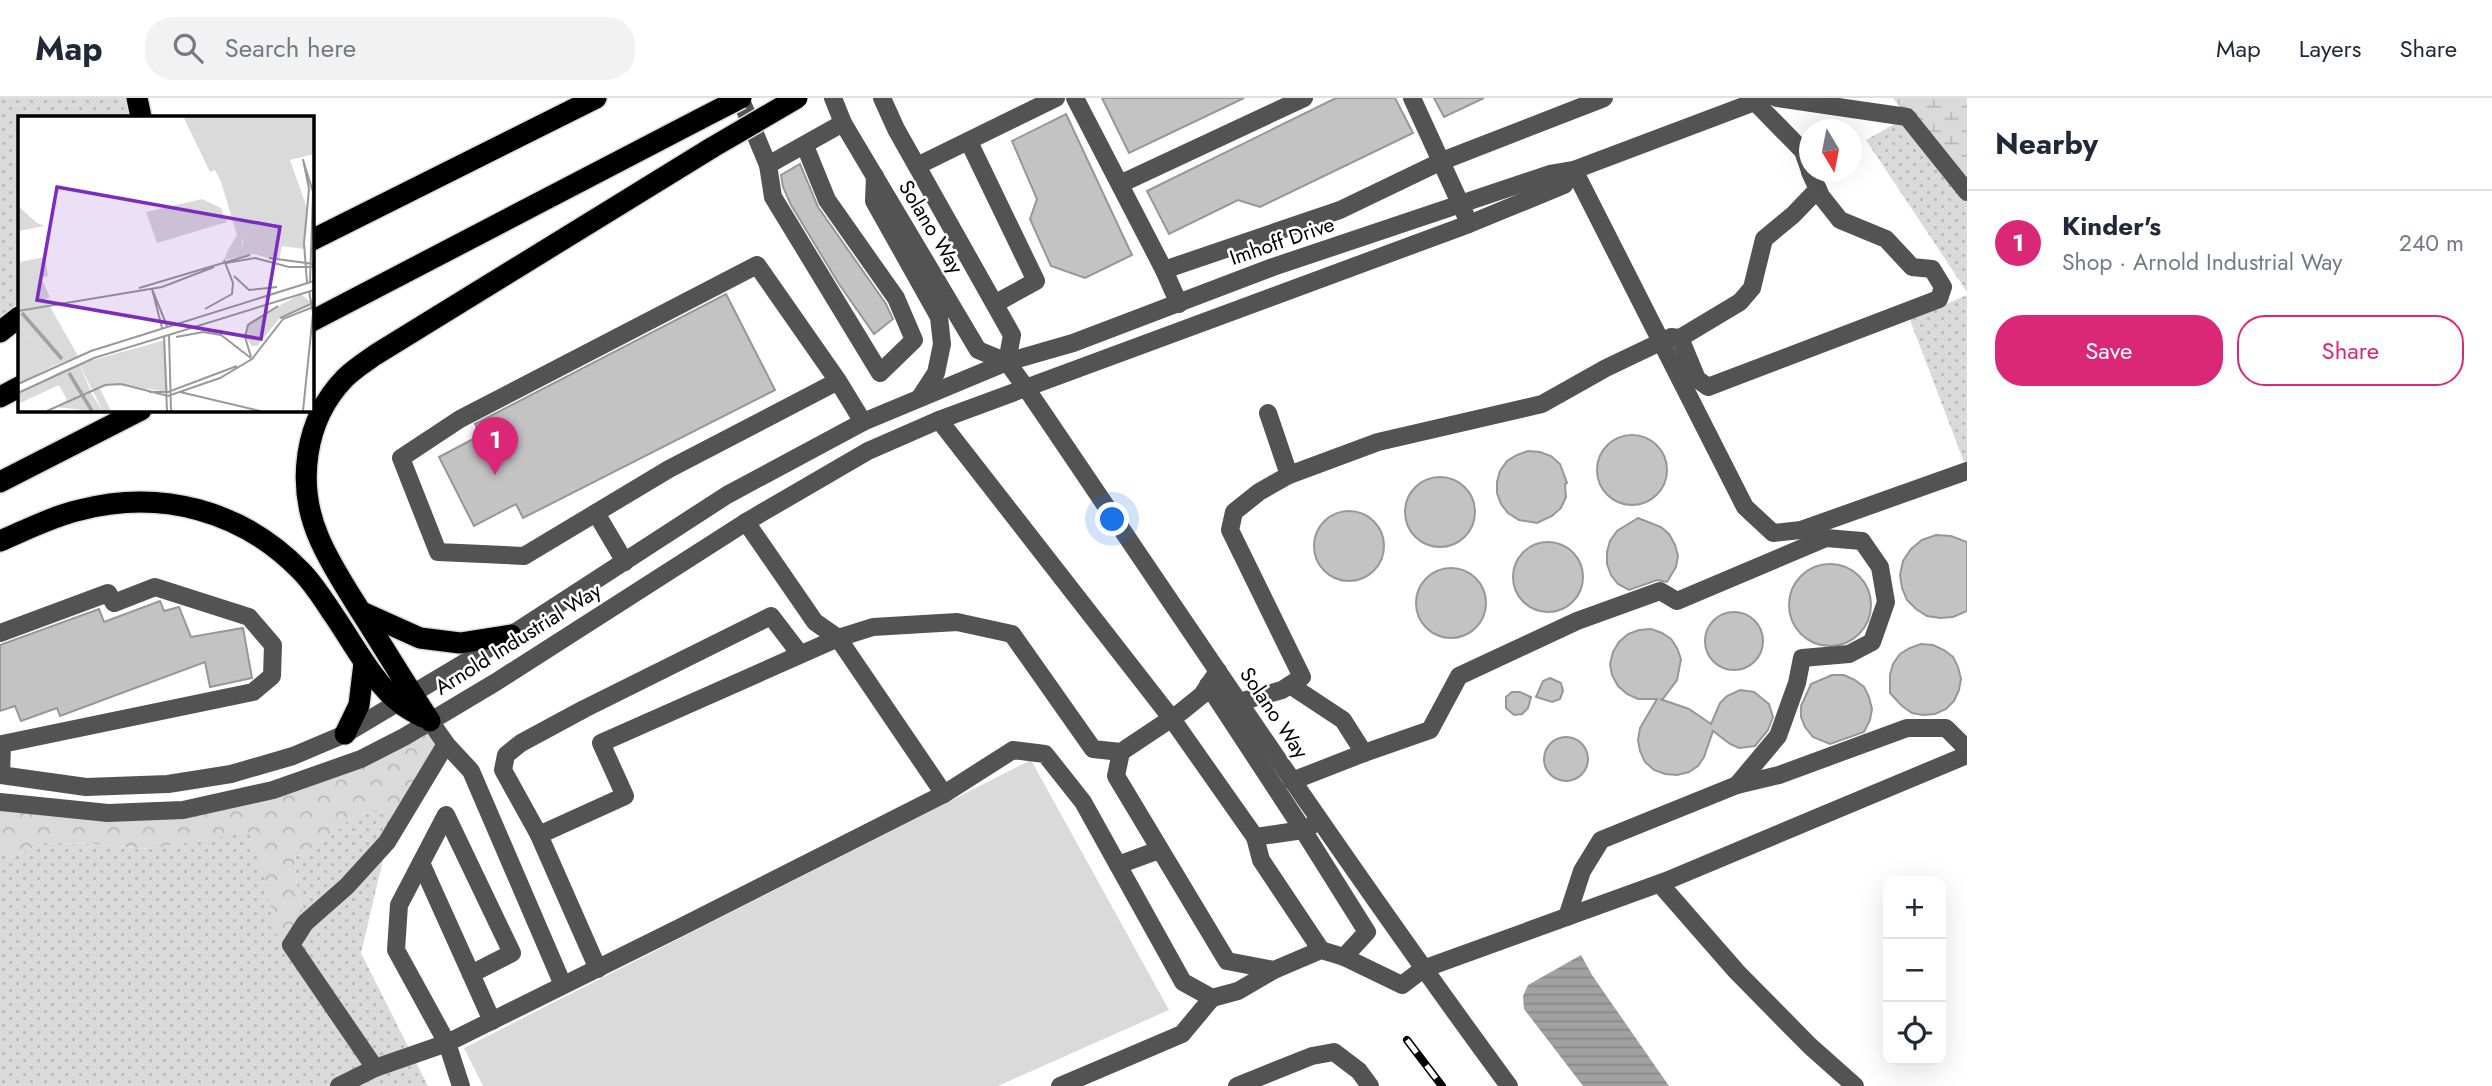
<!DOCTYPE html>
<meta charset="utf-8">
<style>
body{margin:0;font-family:Jost,sans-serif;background:#f2f2f3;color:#1f2937}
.controls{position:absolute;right:21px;bottom:21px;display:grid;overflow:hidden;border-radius:14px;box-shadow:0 7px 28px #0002}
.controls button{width:63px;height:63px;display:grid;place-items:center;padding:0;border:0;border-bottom:2px solid #e0e1e3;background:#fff;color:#1f2937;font:35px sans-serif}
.compass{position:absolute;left:1799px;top:21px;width:63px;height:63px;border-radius:50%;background:#fff;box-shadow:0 7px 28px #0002;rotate:170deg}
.you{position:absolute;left:1113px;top:422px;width:24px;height:24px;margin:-18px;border:5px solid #fff;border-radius:50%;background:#1a73e8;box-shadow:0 0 0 10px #1a73e833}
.badge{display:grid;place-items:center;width:46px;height:46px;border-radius:50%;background:#db2777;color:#fff;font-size:23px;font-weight:700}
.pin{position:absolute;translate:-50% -58px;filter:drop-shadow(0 2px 4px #0008)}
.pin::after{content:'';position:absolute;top:37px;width:24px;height:21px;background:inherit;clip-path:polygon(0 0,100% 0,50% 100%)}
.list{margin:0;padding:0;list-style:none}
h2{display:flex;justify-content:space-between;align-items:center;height:91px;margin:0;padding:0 28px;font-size:30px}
h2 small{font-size:23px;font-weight:400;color:#747a83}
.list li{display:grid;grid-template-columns:46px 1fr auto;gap:21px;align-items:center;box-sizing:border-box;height:105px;padding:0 28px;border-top:2px solid #e0e1e3}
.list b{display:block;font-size:26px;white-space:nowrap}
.list p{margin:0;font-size:23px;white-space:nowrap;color:#747a83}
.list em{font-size:23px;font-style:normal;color:#747a83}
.actions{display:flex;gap:14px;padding:21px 28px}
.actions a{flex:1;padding:16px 0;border:2px solid #db2777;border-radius:28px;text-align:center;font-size:24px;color:#db2777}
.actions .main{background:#db2777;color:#fff}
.icon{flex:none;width:38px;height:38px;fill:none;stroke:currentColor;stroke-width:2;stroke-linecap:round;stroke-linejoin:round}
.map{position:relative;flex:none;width:1967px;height:988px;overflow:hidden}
header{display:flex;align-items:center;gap:42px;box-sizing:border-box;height:98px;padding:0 35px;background:#fff;border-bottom:2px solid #e0e1e3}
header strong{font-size:33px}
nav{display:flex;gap:38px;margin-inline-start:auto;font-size:24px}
.search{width:490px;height:63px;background:#f2f2f3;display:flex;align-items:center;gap:18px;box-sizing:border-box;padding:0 24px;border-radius:28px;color:#747a83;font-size:26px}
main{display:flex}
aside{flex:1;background:#fff}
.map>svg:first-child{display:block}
.grass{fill:url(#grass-dots)}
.forest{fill:url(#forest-crowns)}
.wetland{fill:url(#wetland-marsh)}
.garden{fill:#dadada}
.water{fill:url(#water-rules)}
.building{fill:#c3c3c3;stroke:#979797;stroke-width:2}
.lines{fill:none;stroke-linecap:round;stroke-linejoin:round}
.highway-casing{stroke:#dbdbdb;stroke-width:24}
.minor{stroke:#535353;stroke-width:18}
.highway{stroke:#000;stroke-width:21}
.rail-casing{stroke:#000;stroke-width:8}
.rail{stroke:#fff;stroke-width:5;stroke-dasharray:16;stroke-linecap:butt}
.highway-bridge-casing{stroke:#dbdbdb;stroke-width:24;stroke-linecap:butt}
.highway-bridge{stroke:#000;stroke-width:21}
.labels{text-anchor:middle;stroke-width:5;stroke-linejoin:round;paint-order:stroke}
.street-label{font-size:21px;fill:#000;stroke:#fff}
.inset-river{fill:none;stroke:#a1a1a1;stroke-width:3.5}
.inset-road{fill:none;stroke:#999;stroke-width:2}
.view{fill:#7b2cbf;fill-opacity:0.15;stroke:#7b2cbf;stroke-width:3.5}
.inset-edge{fill:none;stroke:#000;stroke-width:3.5}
</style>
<header>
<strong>Map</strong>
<div class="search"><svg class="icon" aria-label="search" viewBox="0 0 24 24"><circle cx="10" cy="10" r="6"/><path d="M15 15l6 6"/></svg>Search here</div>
<nav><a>Map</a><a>Layers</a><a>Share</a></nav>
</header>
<main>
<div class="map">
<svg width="1967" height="988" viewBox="0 0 1967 988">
<defs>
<pattern id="grass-dots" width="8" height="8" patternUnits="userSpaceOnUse" patternTransform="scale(1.75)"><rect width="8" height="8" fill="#dadada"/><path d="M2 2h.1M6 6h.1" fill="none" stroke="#b9b9b9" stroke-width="1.8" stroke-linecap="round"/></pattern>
<pattern id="forest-crowns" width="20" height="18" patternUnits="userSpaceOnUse" patternTransform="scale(1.75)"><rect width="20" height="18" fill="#dadada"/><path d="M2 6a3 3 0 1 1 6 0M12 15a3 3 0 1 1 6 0" fill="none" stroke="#b9b9b9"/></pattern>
<pattern id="wetland-marsh" width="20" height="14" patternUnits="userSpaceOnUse" patternTransform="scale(1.75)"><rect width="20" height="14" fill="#dadada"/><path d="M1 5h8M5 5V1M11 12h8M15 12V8" fill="none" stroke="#b9b9b9"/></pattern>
<pattern id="water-rules" width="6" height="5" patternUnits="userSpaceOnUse" patternTransform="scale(1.75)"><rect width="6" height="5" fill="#a1a1a1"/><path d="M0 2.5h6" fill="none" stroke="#898989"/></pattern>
</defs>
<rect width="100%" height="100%" fill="#fff"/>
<g class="grass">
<polygon points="0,0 137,0 141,19 19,19 19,219 0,234"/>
<polygon points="1907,19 1967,94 1967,194 1866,42"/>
<polygon points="1967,197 1967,372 1910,222"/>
<polygon points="409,707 387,745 361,855 428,988 0,988 0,754 12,759 42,745 93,746 149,751 249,733 264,777 305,825 297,792 295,759 330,739 352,719"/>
</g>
<polygon class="forest" points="430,623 446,646 409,707 352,719 330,739 295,759 297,792 305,825 291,847 276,836 264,778 249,734 149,751 93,746 42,745 12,759 0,754 0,704 108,715 273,692"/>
<polygon class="wetland" points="1893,0 1967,0 1967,94"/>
<polygon class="garden" points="1031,662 1169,912 998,988 483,988 464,950"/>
<polygon class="water" points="1581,857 1592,877 1669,988 1583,988 1524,911 1523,898 1528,887"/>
<g class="building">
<polygon points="1102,0 1244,0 1129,55"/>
<polygon points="1336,0 1395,0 1413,35 1260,109 1238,102 1169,136 1147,93"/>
<polygon points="1434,0 1484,0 1444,19"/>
<polygon points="1066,16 1132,157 1085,180 1051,168 1030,121 1037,101 1012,43"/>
<polygon points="800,66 818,109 886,206 893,221 874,236 839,186 791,107 783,89 781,77"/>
<polygon points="726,196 775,292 523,420 516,406 474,428 439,359 481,337 475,326"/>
<circle cx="1632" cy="372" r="35"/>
<polygon points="1528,353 1540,354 1551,358 1560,366 1567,385 1565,386 1566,399 1561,410 1552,418 1537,425 1519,422 1508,415 1501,406 1497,395 1497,384 1500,373 1507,363 1517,357"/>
<circle cx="1440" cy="414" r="35"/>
<circle cx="1349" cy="448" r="35"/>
<polygon points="1638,420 1661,429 1669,436 1675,447 1678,458 1676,469 1667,484 1657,482 1629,492 1618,486 1611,477 1607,466 1607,454 1610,443 1617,433"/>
<polygon points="1936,437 1951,438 1967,444 1967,513 1953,519 1940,520 1927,518 1916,511 1907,502 1902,490 1900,477 1903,463 1911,451 1922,442"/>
<circle cx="1548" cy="479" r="35"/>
<circle cx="1830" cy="507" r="41"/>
<circle cx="1451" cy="505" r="35"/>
<polygon points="160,503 164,513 179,509 191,539 243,530 252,580 210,589 205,564 60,618 57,610 21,623 15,608 0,613 0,547 99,511 104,524"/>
<circle cx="1734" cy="543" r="29"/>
<polygon points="1651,531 1662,535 1671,541 1677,550 1681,561 1677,582 1662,602 1660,601 1689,611 1711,626 1720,605 1727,598 1740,592 1754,594 1769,606 1773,619 1768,632 1755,648 1739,650 1730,646 1713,633 1704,659 1698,668 1689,674 1677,677 1665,676 1654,672 1645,664 1640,653 1638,642 1640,630 1657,601 1638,601 1627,596 1618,588 1612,577 1610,566 1613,554 1619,544 1628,536 1639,532"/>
<polygon points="1921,546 1933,547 1944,552 1953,559 1958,569 1961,581 1959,592 1954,603 1946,611 1935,616 1923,617 1912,615 1902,608 1890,595 1890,577 1893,566 1900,556 1910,550"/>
<polygon points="1832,577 1844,577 1855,582 1864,589 1869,599 1872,611 1870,622 1864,634 1830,646 1813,639 1805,629 1801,619 1801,608 1811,586"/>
<polygon points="1550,580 1561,585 1563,593 1560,601 1552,604 1536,599 1543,583"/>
<polygon points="1512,594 1520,594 1531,599 1528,610 1522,616 1514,617 1506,610 1506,599"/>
<circle cx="1566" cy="661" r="22"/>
</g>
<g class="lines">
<defs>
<g id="highway">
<polyline points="137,0 141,19"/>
<polyline points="312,142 596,0"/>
<polyline points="312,223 700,21"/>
<polyline points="0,234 19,219"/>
<polyline points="0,299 19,289"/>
<polyline points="0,384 141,312"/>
<path d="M0,443C26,432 53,418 80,412C160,391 242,412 301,473C313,485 323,501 333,516C352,543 374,586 400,605C407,611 415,615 423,619"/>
<polyline points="362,514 420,540 460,545 511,537"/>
<path d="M430,623C406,587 384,550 361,514C346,490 330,466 319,440C296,387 304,322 345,280C354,271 365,264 375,257L713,49"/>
<polyline points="345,636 359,607 364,565"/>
</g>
</defs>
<use href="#highway" class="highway-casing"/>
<g class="minor">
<polyline points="740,0 768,67 843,25"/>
<path d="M833,0L843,25L978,252L1007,264L1026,290C1185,524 1341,760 1509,988"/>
<polyline points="882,0 896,31 1012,237 1007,264"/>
<polyline points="1075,0 1164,172 1179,206"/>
<polyline points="1412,0 1465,116"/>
<polyline points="1777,0 1907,19 1967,94"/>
<polyline points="1755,4 1803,53 1810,73"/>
<polyline points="969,44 1036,183 996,205"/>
<polyline points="768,67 773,99 880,275 914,242 896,200 827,102 805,48"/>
<polyline points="917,68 1056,0"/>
<polyline points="1574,72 1745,409 1773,435 1801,432 1967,373"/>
<polyline points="875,78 874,103 939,219 942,246 936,275 921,298"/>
<polyline points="1120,86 1304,0"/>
<polyline points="1164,172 1340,112 1442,63 1604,0"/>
<polyline points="1680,240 1740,204 1752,190 1764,141 1793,117 1818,91"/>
<polyline points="838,283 757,167 460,321 401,360 438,454 524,458 669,371 838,283 863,324"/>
<polyline points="939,322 1172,621 1255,739 1303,732 1367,834 1344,859"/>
<polyline points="1289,377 1378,344 1542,306 1606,270 1671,239 1680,240 1697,281 1708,289 1939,201 1943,189 1932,171 1912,169 1886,141 1840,122 1821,98 1810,74"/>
<polyline points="596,415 625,464"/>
<polyline points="746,424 815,524 838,540 873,529 957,524 1012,536 1093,651 1121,654 1181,614 1202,597 1218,573"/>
<polyline points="0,535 108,495 114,505 155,489 249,519 273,547 272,578 253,594 2,646 1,677"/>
<polyline points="1208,587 1303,732 1311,728"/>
<polyline points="1290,587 1343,622 1364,655 1292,683"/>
<polyline points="1239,604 1282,592 1302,579 1230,432 1234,414 1259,394 1289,377 1268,315"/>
<polyline points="430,623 446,646 471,673 563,887"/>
<polyline points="1121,654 1116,678 1227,863 1274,872 1321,852 1344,859 1402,887 1423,871 1666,783 1967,657"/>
<polyline points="1364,655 1430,632 1459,578 1577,523 1660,493 1677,503 1826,440 1862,443 1880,469 1886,504 1872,544 1849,556 1802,560 1797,585 1778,638 1737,687"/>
<polyline points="0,677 86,689 168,686 231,676 293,658 345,636 511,537 727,397 863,324 1007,264 1073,245 1273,169 1550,76 1574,72 1765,0"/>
<polyline points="0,704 108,715 183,712 273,692 361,661 404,639 496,584 746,424 868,353 939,322 1469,126 1564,87 1574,72"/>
<polyline points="539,737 503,672 506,657 521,645 584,611 771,518 800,556"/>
<polyline points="1255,739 1261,762 1321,852"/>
<polyline points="421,765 471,876"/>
<polyline points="1118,767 1159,752"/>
<polyline points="1660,786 1737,874 1810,948 1855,988"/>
<polyline points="1567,819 1582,773 1601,742 1737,687 1779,677 1907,630 1946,630 1967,651"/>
<polyline points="598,871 539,737 625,698 601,645 838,540 944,696"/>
<polyline points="375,970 291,847 305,825 347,788 387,744 446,646"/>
<polyline points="339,988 375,970 447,945 681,829 944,696 1013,652 1045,656 1083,704 1183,884 1212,900 1238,893 1274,872"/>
<polyline points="461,988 447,945 396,852 399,807 446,717 512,855 471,876 492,923"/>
<polyline points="1060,988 1182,936 1212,900"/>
<polyline points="1237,988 1312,958 1334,954 1359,973 1370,988"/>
</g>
<use href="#highway" class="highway"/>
<defs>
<polyline id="rail" points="1407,942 1442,988"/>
</defs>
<use href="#rail" class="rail-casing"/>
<use href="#rail" class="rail"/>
<defs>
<g id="highway-bridge">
<polyline points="700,21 741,0"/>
<polyline points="713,49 797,0"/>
</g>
</defs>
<use href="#highway-bridge" class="highway-bridge-casing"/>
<use href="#highway-bridge" class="highway-bridge"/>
</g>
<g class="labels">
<g class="street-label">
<text transform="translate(931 129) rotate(59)" y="7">Solano Way</text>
<text transform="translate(1282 143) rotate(-19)" y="7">Imhoff Drive</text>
<text transform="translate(518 541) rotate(-32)" y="7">Arnold Industrial Way</text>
<text transform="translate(1274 615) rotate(56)" y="7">Solano Way</text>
</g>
</g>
<g transform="translate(18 18)">
<rect width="296" height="296" fill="#fff"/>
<path d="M165,0H296V38L272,44L290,95L286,133L264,130L261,145L253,138L229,135L224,123V131L210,134L219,119L203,66L197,54L192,56ZM0,90L19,107L27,110L0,115ZM27,141L30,160L23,162L32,181L27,183L2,146ZM283,178L294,187L261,203L239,230H234L227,221L231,206ZM0,207L35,250L0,268ZM147,224L150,276L93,268L82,273L93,295H85L61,248ZM41,256L64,277L74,295L38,291L49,284L41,269L0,288V278Z" fill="#dadada"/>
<path d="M226,121L229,135L256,137L258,144L236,138L206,144L210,134L224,131Z" fill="#dadada"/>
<path d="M0,143L19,168L60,240L35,250L0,207ZM61,248L75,280L85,295H74L64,278L56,281L41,256Z" fill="#dadada"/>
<path d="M218,8L226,23L212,26L203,15ZM267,24L270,43H252L245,26ZM243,31L248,59L237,64L220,60L212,35ZM184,83L203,92L209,106L139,127L128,96Z" fill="#dadada"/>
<path class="inset-river" d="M4,197L44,243M51,257L74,295"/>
<path class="inset-road" d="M285,43L291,73L286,127L289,167M285,44L295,76L292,166M251,142L296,148M208,147L237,142L271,151H296M216,160L231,174L259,171M121,172L232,139M134,173L149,210M134,173L144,212M187,193L214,178L215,167L206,144M0,195L144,171L196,151M262,202L295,187M151,218L153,295M146,220L149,295M158,221L185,216L203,219L234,243M233,241L227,221L230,209L260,190M0,268L73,235L296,165M131,276H150L219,250M162,276L242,295M0,277L76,242L296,174M29,295L87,269L103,268L150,280L202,262L234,243L265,203L295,191M285,295L295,197L291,175"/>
<path class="view" d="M39,71L262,111L243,223L19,184Z"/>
<rect width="296" height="296" class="inset-edge"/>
</g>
</svg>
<div class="controls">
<button>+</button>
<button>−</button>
<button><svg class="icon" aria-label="locate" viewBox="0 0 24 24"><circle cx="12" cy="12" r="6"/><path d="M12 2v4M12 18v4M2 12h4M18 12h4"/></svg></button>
</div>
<svg class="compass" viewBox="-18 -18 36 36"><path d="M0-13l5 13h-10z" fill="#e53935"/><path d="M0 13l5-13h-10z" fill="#747a83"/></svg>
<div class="you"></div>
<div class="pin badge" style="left:495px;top:377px">1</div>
</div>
<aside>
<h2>Nearby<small></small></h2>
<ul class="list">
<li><span class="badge">1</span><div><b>Kinder's</b><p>Shop · Arnold Industrial Way</p></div><em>240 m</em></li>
</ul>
<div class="actions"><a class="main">Save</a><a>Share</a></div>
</aside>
</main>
